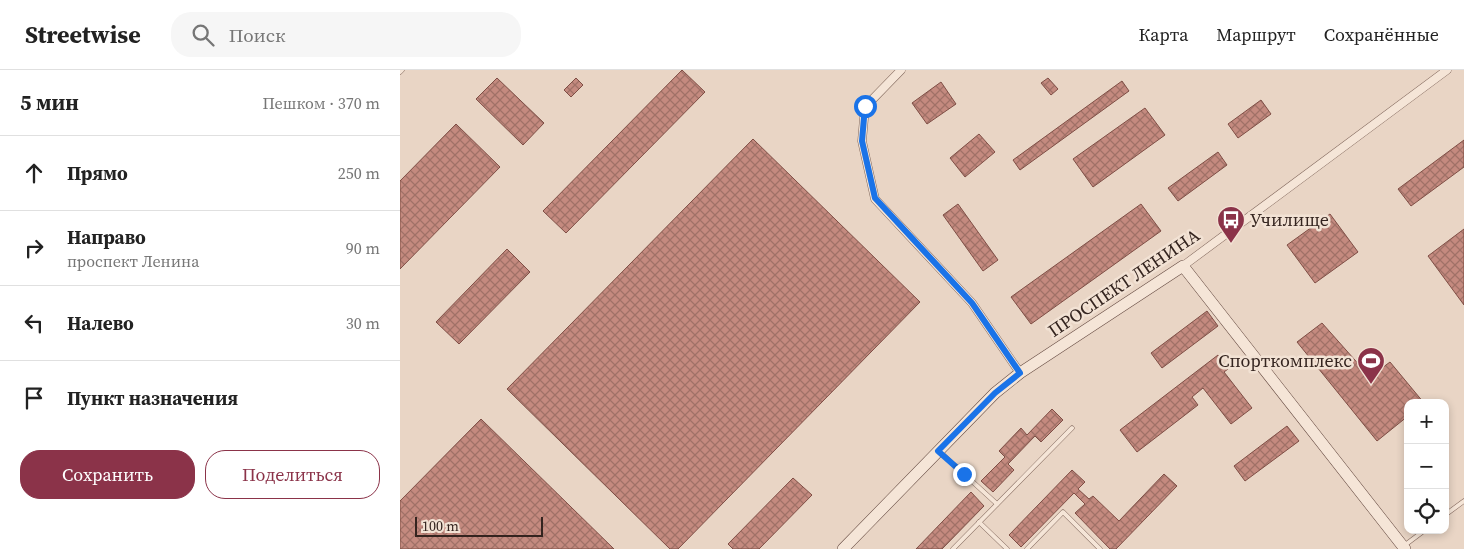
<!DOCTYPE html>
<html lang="ru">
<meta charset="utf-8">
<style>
body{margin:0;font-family:"Source Serif 4",serif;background:#f6f6f6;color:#222}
.controls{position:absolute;right:15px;bottom:15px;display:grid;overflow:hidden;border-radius:10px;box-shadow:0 2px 8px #0003}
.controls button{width:45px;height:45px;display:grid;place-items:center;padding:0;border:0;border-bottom:1px solid #e0e0e0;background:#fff;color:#222;font:25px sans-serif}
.scale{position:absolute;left:15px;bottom:12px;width:128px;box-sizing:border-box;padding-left:5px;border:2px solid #34241f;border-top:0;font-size:14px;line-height:18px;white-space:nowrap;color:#34241f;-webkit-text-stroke:4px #f2e2d4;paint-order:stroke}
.stop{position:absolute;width:15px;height:15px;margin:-11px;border:4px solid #1a73e8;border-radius:50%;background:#fff}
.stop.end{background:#1a73e8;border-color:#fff;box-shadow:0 1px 5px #0008}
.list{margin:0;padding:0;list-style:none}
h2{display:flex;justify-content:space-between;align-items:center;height:65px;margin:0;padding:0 20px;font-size:21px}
h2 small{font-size:16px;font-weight:400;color:#767676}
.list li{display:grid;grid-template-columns:32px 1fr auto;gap:15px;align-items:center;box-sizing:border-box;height:75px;padding:0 20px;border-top:1px solid #e0e0e0}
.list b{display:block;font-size:19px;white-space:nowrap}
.list p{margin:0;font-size:16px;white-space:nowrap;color:#767676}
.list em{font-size:16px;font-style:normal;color:#767676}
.actions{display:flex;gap:10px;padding:15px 20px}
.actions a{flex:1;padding:11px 0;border:1px solid #8b3349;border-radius:20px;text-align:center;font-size:18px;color:#8b3349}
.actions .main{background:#8b3349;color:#fff}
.icon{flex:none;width:28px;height:28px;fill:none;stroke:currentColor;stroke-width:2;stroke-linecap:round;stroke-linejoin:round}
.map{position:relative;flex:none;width:1064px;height:479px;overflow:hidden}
header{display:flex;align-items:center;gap:30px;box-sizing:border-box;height:70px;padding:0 25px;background:#fff;border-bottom:1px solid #e0e0e0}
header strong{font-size:24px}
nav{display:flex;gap:28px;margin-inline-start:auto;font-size:18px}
.search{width:350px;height:45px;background:#f6f6f6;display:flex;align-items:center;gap:12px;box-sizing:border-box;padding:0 18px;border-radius:20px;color:#767676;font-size:19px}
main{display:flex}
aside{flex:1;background:#fff}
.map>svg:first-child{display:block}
.building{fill:url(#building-cross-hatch);stroke:#7f4e45}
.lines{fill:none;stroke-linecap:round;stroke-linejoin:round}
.lane-casing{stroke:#82685d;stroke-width:5}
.street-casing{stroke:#82685d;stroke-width:9}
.secondary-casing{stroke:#644940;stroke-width:12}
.lane{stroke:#f5e5d7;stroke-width:4}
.street{stroke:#f5e5d7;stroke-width:8}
.secondary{stroke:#f5e5d7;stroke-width:11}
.route{stroke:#1a73e8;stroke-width:6}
.labels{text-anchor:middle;stroke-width:5;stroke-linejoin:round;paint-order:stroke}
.poi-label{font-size:18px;fill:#34241f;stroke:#f2e2d4;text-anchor:start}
.street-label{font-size:18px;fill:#34241f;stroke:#f2e2d4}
</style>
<header>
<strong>Streetwise</strong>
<div class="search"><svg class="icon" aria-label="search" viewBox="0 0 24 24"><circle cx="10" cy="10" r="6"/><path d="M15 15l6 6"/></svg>Поиск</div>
<nav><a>Карта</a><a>Маршрут</a><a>Сохранённые</a></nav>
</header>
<main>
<aside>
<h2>5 мин<small>Пешком · 370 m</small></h2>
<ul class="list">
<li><svg class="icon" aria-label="ahead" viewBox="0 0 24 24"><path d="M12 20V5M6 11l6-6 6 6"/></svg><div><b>Прямо</b></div><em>250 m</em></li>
<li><svg class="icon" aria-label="right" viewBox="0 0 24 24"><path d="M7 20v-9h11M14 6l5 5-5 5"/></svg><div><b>Направо</b><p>проспект Ленина</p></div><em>90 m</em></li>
<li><svg class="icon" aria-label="left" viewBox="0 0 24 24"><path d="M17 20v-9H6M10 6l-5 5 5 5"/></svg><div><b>Налево</b></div><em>30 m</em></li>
<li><svg class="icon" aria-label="arrive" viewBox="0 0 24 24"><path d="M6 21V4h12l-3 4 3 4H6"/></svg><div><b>Пункт назначения</b></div></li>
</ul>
<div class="actions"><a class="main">Сохранить</a><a>Поделиться</a></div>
</aside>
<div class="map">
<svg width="1064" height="479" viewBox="0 0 1064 479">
<defs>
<pattern id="building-cross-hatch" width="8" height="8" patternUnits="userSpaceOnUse" patternTransform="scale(1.25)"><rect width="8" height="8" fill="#c48a7f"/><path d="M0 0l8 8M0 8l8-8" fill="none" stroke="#a07167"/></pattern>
</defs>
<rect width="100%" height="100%" fill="#e9d5c5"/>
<g class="building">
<polygon points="282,0 305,22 166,163 143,141"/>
<polygon points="97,8 144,53 123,75 76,29"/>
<polygon points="176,8 183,15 171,27 164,20"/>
<polygon points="648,8 658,19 651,25 641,13"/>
<polygon points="722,11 729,21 620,100 613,90"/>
<polygon points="541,12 556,34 527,54 512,33"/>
<polygon points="861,30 871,44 838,68 828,54"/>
<polygon points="745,38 765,65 693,117 673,89"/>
<polygon points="56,54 100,97 0,199 0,111"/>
<polygon points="579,64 595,82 565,107 550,88"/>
<polygon points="353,69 520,232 278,479 270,479 107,319"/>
<polygon points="1064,70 1064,97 1011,136 998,119"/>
<polygon points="818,82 827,95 778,131 768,118"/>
<polygon points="558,134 598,190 583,201 543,145"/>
<polygon points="741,134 761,161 631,254 611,227"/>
<polygon points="930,144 958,182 915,213 887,175"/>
<polygon points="1064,159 1064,235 1028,186"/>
<polygon points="107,179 130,202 59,274 36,252"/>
<polygon points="807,241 818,256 762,298 751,283"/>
<polygon points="922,253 962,298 972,287 982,298 990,292 1024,333 1008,333 1008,346 977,371 897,272"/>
<polygon points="818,285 828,299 824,302 852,338 831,354 803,318 792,327 798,335 737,382 720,360"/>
<polygon points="652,339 663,350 641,372 635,366 608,394 614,400 593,422 581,411 605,387 599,381 621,358 627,365"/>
<polygon points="81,349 214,479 0,479 0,431"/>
<polygon points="887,356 899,371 845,411 834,396"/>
<polygon points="672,400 685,412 678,419 689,429 693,426 719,451 764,404 777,416 716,479 710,479 675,443 685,434 674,423 621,477 609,465"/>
<polygon points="393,408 412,425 359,479 333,479 328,474"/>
<polygon points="571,422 584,436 542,479 516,479"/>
</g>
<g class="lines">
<defs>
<g id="lane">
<polyline points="0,2 2,0"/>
<polyline points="540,382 597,434"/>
<polyline points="1045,445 1064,431"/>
<polyline points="579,452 607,479"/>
<polyline points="1005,475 1025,460"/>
<polyline points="553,479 672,358"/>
<polyline points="627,479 663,442 700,479"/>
</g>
<g id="street">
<polyline points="501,0 465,37 462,71 475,129 572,233 620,303"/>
<polyline points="783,196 1047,0"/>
</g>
<polyline id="secondary" points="443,479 595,323 620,303 783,196 1005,479"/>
</defs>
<use href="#lane" class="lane-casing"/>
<use href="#street" class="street-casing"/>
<use href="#secondary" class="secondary-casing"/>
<use href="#lane" class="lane"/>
<use href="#street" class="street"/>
<use href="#secondary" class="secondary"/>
</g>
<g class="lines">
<polyline class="route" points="465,36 462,71 475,128 572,233 620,303 595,323 538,381 564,404"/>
</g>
<defs>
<symbol id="bus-pin" viewBox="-11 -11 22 30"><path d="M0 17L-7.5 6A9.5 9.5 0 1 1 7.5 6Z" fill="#8b3349" stroke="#f2e2d4"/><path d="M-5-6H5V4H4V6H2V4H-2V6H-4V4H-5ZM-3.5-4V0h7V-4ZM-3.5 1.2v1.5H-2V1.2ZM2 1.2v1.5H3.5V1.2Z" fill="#fff"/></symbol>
<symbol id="stadium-pin" viewBox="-11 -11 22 30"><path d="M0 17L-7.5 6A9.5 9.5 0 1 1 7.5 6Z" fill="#8b3349" stroke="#f2e2d4"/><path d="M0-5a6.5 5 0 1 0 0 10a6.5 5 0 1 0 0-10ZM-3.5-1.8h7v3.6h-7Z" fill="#fff"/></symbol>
</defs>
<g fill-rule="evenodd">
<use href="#bus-pin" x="815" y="134" width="32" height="43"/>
<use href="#stadium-pin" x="955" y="275" width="32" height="43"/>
</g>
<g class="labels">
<g class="poi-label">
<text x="850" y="156">Училище</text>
<text x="952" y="297" text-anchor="end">Спорткомплекс</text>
</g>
<g class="street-label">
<text transform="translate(724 213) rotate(-34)" y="6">ПРОСПЕКТ ЛЕНИНА</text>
</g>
</g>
</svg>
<div class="controls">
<button>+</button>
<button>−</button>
<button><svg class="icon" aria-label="locate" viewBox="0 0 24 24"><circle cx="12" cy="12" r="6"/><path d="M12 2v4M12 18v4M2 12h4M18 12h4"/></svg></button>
</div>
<div class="scale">100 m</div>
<div class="stop" style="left:465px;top:36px"></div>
<div class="stop end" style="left:564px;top:404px"></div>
</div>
</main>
